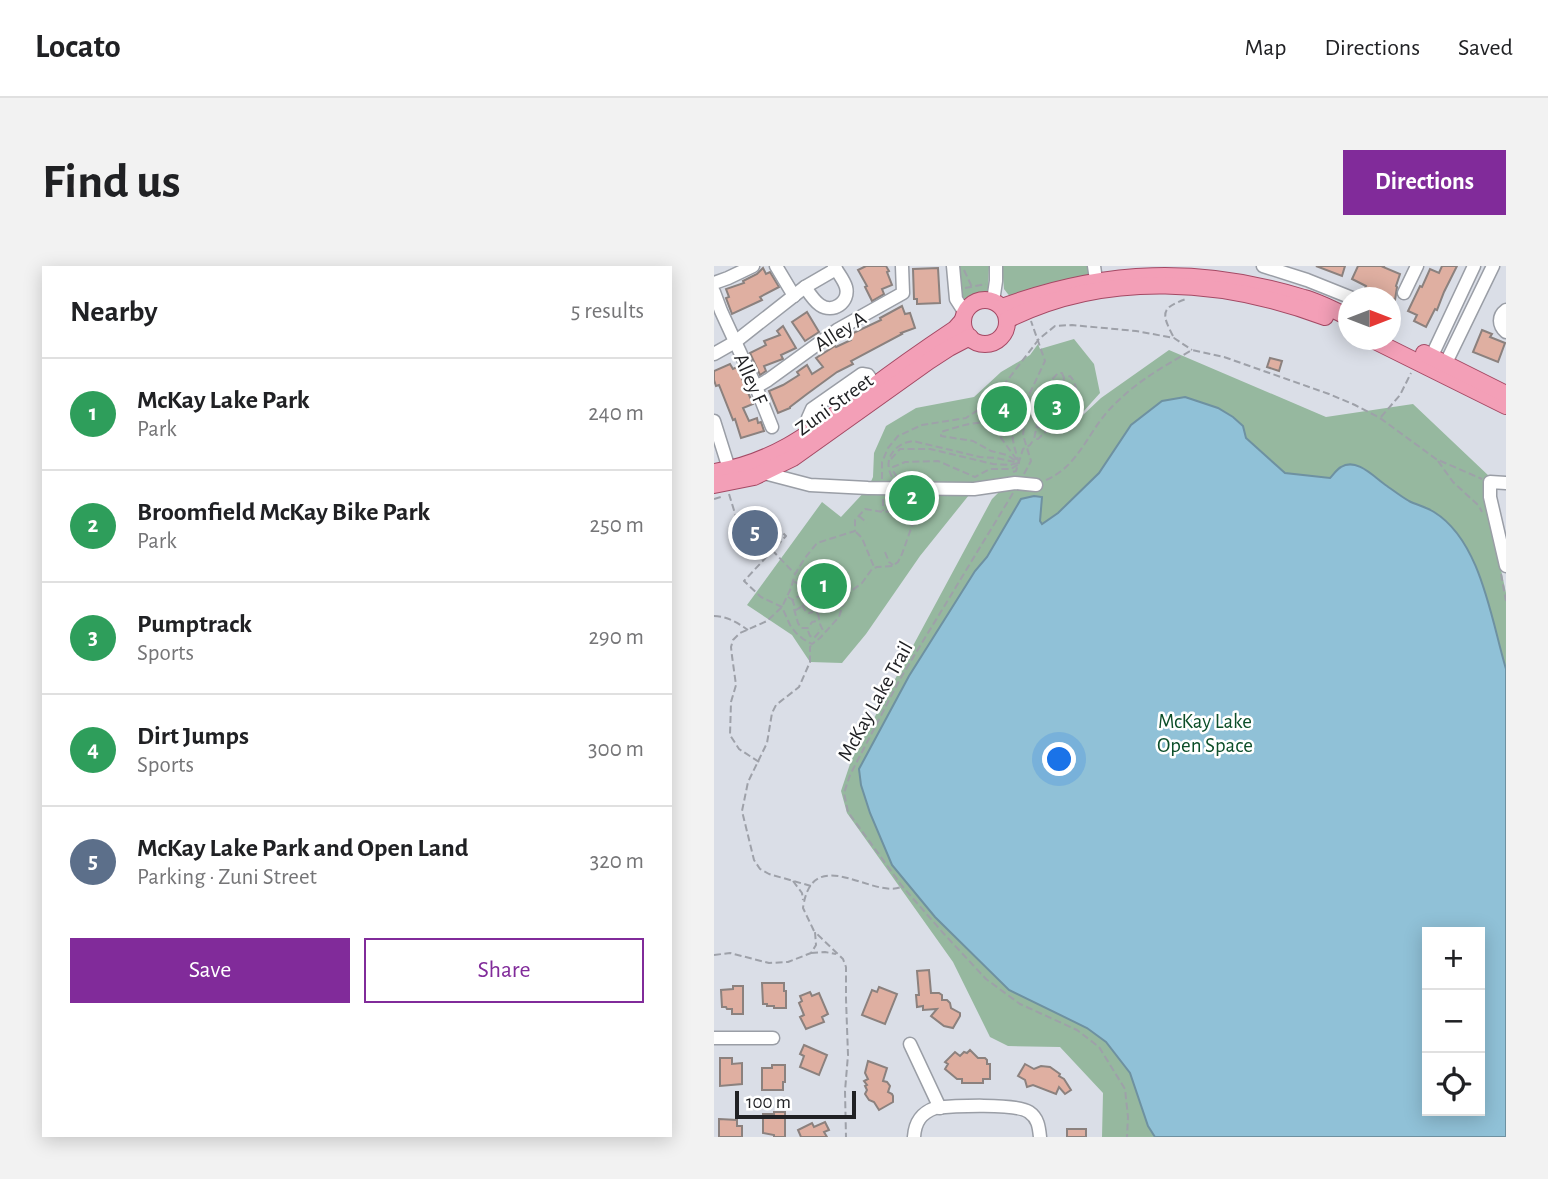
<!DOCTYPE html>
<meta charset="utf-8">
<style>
body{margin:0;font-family:"Alegreya Sans",sans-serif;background:#f2f2f2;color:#202124}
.controls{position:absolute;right:21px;bottom:21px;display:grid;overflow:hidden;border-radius:0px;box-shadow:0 4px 18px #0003}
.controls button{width:63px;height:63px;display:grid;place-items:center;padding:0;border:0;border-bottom:2px solid #e0e0e0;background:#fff;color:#202124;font:35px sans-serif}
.compass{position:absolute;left:624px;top:21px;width:63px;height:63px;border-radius:50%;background:#fff;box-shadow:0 4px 18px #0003;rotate:90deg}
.scale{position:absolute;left:21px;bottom:18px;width:121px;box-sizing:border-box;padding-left:7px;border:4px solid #202124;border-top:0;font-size:19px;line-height:24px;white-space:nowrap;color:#202124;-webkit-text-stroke:5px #fff;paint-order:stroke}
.you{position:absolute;left:346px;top:494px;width:24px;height:24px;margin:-18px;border:5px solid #fff;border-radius:50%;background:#1a73e8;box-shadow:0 0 0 10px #1a73e833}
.badge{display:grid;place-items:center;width:46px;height:46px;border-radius:50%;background:#812b9a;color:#fff;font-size:23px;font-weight:700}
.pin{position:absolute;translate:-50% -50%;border:4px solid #fff;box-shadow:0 2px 7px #0006}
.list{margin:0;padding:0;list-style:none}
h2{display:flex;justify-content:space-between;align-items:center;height:91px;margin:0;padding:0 28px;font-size:30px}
h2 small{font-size:23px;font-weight:400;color:#757577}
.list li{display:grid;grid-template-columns:46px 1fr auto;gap:21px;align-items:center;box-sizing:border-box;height:112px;padding:0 28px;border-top:2px solid #e0e0e0}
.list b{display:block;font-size:26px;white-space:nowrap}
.list p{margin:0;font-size:23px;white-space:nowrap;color:#757577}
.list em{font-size:23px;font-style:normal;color:#757577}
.actions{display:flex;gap:14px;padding:21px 28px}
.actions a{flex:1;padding:16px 0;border:2px solid #812b9a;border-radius:0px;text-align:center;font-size:24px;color:#812b9a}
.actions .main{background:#812b9a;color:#fff}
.icon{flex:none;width:38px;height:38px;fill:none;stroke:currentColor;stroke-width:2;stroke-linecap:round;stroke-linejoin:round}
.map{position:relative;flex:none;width:792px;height:871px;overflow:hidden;border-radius:0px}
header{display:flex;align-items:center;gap:42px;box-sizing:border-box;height:98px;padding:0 35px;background:#fff;border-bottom:2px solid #e0e0e0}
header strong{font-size:33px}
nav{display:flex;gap:38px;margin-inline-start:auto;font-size:24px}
.intro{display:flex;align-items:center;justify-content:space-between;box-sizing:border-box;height:168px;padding:0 42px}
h1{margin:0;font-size:49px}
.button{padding:18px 32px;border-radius:0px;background:#812b9a;color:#fff;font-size:24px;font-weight:700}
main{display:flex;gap:42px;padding:0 42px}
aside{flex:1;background:#fff;border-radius:0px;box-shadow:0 4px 18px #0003}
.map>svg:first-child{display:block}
.green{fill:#96b89f;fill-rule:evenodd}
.water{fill:#90c1d7;stroke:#6e91a1;stroke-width:2;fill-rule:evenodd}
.building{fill:#dfafa1;stroke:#8b817e;stroke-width:2}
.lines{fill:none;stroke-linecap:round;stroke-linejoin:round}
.minor-casing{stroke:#9a9ea6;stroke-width:15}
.major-casing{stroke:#a44964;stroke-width:18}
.path{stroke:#9ea1a9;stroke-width:2;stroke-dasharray:7 3.5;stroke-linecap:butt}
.minor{stroke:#fff;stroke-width:12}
.major{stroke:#f39fb7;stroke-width:16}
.labels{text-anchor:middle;stroke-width:5;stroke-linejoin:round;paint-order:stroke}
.street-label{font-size:21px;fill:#202124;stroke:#fff}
.park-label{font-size:21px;fill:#0c4e29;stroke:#fff}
</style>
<header>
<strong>Locato</strong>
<nav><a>Map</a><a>Directions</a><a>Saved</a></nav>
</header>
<div class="intro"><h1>Find us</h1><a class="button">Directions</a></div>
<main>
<aside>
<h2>Nearby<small>5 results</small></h2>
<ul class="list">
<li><span class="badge" style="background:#2e9e5b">1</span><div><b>McKay Lake Park</b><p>Park</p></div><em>240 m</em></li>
<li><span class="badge" style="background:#2e9e5b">2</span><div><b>Broomfield McKay Bike Park</b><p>Park</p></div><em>250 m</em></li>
<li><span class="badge" style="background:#2e9e5b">3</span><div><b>Pumptrack</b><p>Sports</p></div><em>290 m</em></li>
<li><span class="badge" style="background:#2e9e5b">4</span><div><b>Dirt Jumps</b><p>Sports</p></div><em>300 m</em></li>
<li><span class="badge" style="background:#5c6f8a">5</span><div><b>McKay Lake Park and Open Land</b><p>Parking · Zuni Street</p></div><em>320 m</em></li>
</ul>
<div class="actions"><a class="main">Save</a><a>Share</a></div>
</aside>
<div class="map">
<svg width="792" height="871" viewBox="0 0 792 871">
<rect width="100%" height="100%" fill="#dadee7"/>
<g class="green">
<polygon points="244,0 275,0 274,26 252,33 247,32"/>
<polygon points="288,0 375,0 376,12 297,32 290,23"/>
<path d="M360,73L380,98L386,127L352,165L387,132L455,84L612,151L699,138L776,211L769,219L792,327V871H388L389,827L346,781L294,780L276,771L239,696L133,547L127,525L137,495L278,233L291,220L255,229L206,290L152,368L128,397L96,396L78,369L33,339L108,236L127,251L154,222L159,211L160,187L172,160L202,142L260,131L287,106L316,89L324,78L326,83ZM713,666H766V845H713Z"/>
</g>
<path class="water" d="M471,131L504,142L519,151L529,160L532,172L571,207L616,212C619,209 623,203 627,201C643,191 661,212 673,220C680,225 688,231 695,235C703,239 712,241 720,246C767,275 777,353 792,403V871H441L434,860L416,807L392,776L373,762L295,724L221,651L178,599L156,547L147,519L145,503L195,410L261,305L273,291L307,233L320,230L328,231L326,255L328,258L344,247L385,207L417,159L448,135ZM713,666H766V845H713Z"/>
<g class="building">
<polygon points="152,0 172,0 175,5 173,6 178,19 168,23 170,28 158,35 151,21 153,20 144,4"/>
<polygon points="602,0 631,0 628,10"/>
<polygon points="644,0 670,0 669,1 686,8 682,20 683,21 681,34 651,22 652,20 638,13"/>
<polygon points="728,0 743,0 730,26 723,44 721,43 712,61 700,55 703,49 694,45 706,20 708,21 716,3 725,7"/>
<polygon points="49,2 52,8 56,6 65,21 46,31 48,34 18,48 12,32 15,31 12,23 30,17 29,15 43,8"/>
<polygon points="224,2 226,37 203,38 203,33 200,33 199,3"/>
<polygon points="188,40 191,48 196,47 201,62 187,67 188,68 137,95 139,98 123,106 93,128 76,141 76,142 64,147 55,125 69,119 85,109 83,106 93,99 98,108 109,101 102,92 121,80 122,81 137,74 135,69 167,54 166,52"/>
<polygon points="93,46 105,66 91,75 78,56"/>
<polygon points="69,60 82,82 67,89 69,93 66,94 50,100 52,105 46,109 36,87 52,79 50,75 66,69 63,65"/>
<polygon points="768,64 778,68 776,71 791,77 784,96 759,86"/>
<polygon points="556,92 568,95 565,105 553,101"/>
<polygon points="16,98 19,103 23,101 39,138 29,142 35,155 43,152 44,157 47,156 50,165 27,172 21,153 19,154 5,119 2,120 0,114 0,105"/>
<polygon points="215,704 217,727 225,727 228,729 228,734 233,734 236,737 237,742 246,747 246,750 239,762 230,760 217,750 223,743 209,744 209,740 203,741 202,729 205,729 203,705"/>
<polygon points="48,717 70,717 70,725 72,725 72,742 60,742 60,740 53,740 53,738 49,738"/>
<polygon points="19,720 29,720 29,748 18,748 18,743 13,743 12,741 8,741 7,724 19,723"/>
<polygon points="165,721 183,728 171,758 148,749 158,724 163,726"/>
<polygon points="96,726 98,730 105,727 114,748 108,751 110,756 92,763 86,751 90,749 85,737 88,735 86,730"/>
<polygon points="90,779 113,789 105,809 86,801 90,790 86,788"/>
<polygon points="256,784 264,792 271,792 273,794 273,798 276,798 276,813 269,813 269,817 248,817 248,813 243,813 231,803 234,798 231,796 241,786 246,790 250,786 253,787"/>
<polygon points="6,792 18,792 18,798 28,797 28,818 6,820"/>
<polygon points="154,795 173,802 169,815 173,816 176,820 174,826 178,828 179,830 179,836 165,844 160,836 155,834 151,828 153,824 151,820 153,819 150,815 154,813 151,807"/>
<polygon points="311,798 320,803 327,800 336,801 346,808 345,810 350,813 357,824 351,828 345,821 342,828 319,819 313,821 311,814 304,810"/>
<polygon points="58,799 71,799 71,816 69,816 69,824 48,824 48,802 58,802"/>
<polygon points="60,846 71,846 71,871 60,871 60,869 49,867 49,848 60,848"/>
<polygon points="5,853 23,854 23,860 28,860 28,871 5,871"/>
<polygon points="111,856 115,864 110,866 113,871 87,871 84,864 98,857 100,861"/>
<rect x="353" y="863" width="19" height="8"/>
</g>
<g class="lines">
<defs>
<g id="minor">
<polyline points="62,0 80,30"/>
<polyline points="239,0 242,33 251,47"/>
<polyline points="380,0 382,14"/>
<polyline points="549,0 593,14 638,32"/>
<polyline points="0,17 14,12 39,0"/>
<path d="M91,21C95,27 100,35 106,39C119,48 136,36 132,21C130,14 124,7 120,0"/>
<polyline points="0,26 7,45 42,121 58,161"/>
<polyline points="690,27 703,0"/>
<polyline points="279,35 282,15 282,0"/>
<path d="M792,44C784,50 784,59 792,66"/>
<polyline points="0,88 21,76 91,21 122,3"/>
<polyline points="714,98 760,0"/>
<polyline points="728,105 779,0"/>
<polyline points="42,121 54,114 123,64 189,27 188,0"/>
<polyline points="0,155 17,209"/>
<polyline points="102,162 94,152 98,143 148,108 154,109 161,119"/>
<polyline points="50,207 96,219 154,222 260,223 301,217 322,219"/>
<polyline points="792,217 776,216 776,231 792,300"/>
<polyline points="0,772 59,772"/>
<polyline points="196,778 226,842"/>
<path d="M200,871C201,856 207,847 221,842C239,840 302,837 315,846C324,852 325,861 326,871"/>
</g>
<g id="major">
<circle cx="271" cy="56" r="22"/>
<path d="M288,41C391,3 486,0 590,32C605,36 620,44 634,51"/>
<path d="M293,54C392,4 510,13 611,51"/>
<polyline points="659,74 792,140"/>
<polyline points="710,87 790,127"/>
<path d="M0,206C63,196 103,162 152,126C181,104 211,83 241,63L249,54"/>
<polyline points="0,219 40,211 79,192 215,95 235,82 256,71"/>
</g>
</defs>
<use href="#minor" class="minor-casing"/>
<use href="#major" class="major-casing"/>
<g class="path">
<polyline points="250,4 258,21"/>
<polyline points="251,22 272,18"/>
<path d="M459,70C447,47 447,42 472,33"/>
<path d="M350,112L348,107H344L331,121L320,173H324L358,141C356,129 345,125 350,112L356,110C363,117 366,134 358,141"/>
<path d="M295,127H301L305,130C307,139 302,143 300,152C295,167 301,183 305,197L277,158C272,145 284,133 295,127Z"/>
<polyline points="329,131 337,126 350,127"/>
<polyline points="667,151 686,129 697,107"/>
<path d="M276,158C262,154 244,161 230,165L227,166V170L259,175L277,185L293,189L305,197"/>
<polyline points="323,160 344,126 348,118 328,130"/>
<polyline points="323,162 331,156 343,152 345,136 342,134 339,135"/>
<polyline points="177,193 186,183 216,183 279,198 296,199 304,197"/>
<polyline points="724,195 739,216 765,240 768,246"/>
<polyline points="299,206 302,205 309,183 316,179 320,173"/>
<polyline points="310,208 317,195 309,169 314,131 331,95 317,55"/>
<path d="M178,211C168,193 181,177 199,175L266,191L282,192L305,197"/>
<polyline points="183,211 179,205 179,201 191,196 224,195 261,211 276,203 297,203 305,198"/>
<polyline points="168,213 168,196 174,182 184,170 208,159 252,152 264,144 279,133 325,73 341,60 358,59 422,65 460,72 478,84"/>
<path d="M332,214C364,200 372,170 394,145C420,117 445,103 478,84L510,91L615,128L641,139L666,152L722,193L768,213"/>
<polyline points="299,227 186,413 136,509 130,527 134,546 188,620 231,669 272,713 306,738 363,764 385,781 411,823 414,851 413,871"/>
<polyline points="15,228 23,254 29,257"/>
<polyline points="0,233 10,230"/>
<polyline points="169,233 169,245"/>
<polyline points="145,250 153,257"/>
<polyline points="142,266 148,272 160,301"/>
<polyline points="58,284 80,307"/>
<polyline points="171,286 175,296 179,299"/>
<polyline points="787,308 792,335"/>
<path d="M80,316L90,319H102C108,313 105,306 97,303L94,305L93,309L95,312H100"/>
<polyline points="74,331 79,334 82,331 91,329 99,343 104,347 106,358 110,367"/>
<polyline points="78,333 82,344 93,337"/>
<polyline points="88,339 92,346 95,347 99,346"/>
<polyline points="98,341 103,333"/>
<polyline points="80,343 84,357 87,362 94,362 98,356 103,355"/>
<polyline points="103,348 104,344"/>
<path d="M0,350C13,350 24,357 34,364"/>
<polyline points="94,365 96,370 100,372 106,365 104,364"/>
<polyline points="45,496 25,483 16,469 17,436 22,419 18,390 17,381 19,374 26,367 53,355 68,341 77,322 81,308 91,292 103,277 141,265 141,254 151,243 169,246 186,244 192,246 197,249 199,257 188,288 184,296 178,300 163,301 158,303 148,317 132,329 125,351 106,372 98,378 89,373 82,367 76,359 68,341 47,331 30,315 72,270 62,260"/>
<polyline points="79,615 88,627 89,634"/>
<polyline points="97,620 55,608 46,603 40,594 28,545 34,516 53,477 58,447 62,439 85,421 96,396 96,381 98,378"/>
<path d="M100,665L89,642C98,576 158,633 187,621"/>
<polyline points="97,687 111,686 122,688"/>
<polyline points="0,689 16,687 55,697 74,696 97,687 102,679 101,666 129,693 132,701 132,733 134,789 131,825 132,871"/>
</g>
<use href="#minor" class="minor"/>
<use href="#major" class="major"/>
</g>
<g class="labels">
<g class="street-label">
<text transform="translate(126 65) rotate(-32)" y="7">Alley A</text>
<text transform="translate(37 113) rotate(66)" y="7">Alley F</text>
<text transform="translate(120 138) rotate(-36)" y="7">Zuni Street</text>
<text transform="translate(161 435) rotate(-61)" y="7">McKay Lake Trail</text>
</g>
<g class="park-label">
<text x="491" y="462">McKay Lake<tspan x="491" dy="24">Open Space</tspan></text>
</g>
</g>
</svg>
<div class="controls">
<button>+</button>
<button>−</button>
<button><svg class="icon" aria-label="locate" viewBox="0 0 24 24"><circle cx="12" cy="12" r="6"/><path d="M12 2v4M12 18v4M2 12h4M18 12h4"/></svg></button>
</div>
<svg class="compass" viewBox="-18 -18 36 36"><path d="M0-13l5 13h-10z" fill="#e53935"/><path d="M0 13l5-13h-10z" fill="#757577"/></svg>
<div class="scale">100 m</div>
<div class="you"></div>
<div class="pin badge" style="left:110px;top:320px;background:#2e9e5b">1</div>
<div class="pin badge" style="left:198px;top:232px;background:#2e9e5b">2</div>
<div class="pin badge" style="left:343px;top:141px;background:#2e9e5b">3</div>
<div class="pin badge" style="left:290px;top:143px;background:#2e9e5b">4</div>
<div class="pin badge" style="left:41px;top:267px;background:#5c6f8a">5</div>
</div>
</main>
